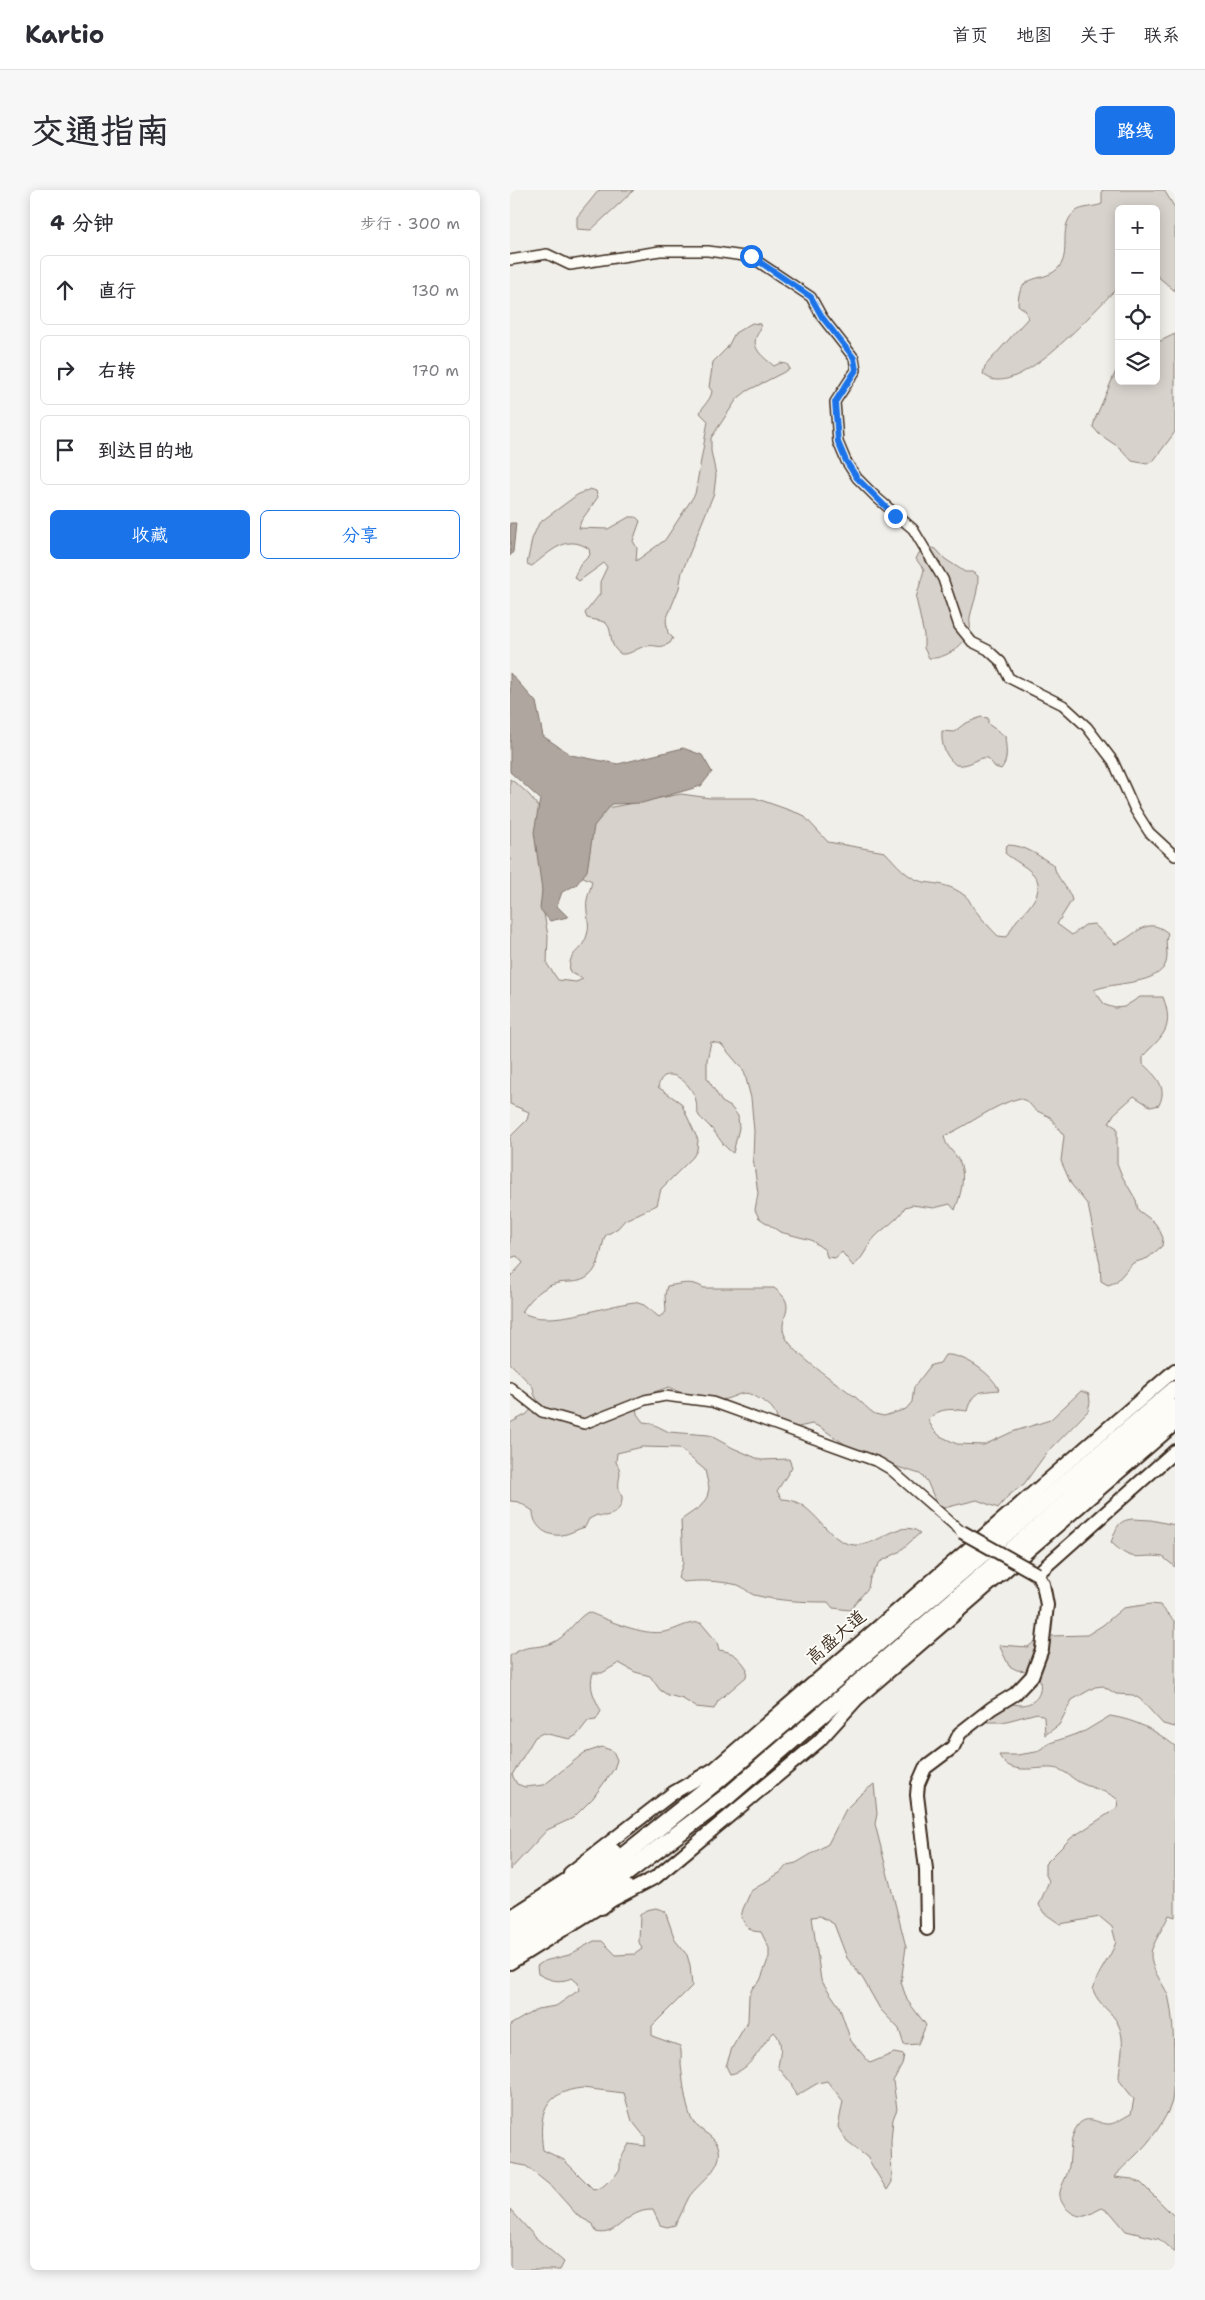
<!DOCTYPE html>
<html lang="zh">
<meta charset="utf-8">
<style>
body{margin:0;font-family:"Shantell Sans","LXGW WenKai TC",sans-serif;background:#f7f7f7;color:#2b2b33}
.controls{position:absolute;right:15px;top:15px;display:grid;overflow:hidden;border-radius:8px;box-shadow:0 2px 12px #0003}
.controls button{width:45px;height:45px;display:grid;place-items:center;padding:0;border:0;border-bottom:1px solid #e1e1e2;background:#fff;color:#2b2b33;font:25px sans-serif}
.stop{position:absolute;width:15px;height:15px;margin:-11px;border:4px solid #1a73e8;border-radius:50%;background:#fff}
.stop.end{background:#1a73e8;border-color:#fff;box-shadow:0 1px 5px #0008}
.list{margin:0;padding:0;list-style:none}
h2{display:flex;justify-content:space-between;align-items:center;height:65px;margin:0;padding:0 20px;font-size:21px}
h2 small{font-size:16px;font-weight:400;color:#7c7c81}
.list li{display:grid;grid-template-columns:32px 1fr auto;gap:15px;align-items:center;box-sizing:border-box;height:70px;margin:0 10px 10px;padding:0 10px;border:1px solid #e1e1e2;border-radius:8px}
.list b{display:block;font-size:19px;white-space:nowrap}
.list em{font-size:16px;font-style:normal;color:#7c7c81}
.actions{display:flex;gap:10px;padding:15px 20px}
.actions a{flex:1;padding:11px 0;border:1px solid #1a73e8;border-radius:8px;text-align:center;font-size:18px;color:#1a73e8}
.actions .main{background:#1a73e8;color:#fff}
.icon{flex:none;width:28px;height:28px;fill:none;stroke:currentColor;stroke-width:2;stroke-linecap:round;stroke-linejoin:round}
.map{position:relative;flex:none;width:665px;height:2080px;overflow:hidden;border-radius:8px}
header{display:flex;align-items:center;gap:30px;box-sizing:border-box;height:70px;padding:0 25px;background:#fff;border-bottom:1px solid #e1e1e2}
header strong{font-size:24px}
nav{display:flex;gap:28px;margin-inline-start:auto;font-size:18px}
.intro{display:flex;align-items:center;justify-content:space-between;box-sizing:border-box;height:120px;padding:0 30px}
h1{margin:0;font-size:35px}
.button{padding:12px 22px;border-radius:8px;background:#1a73e8;color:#fff;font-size:18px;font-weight:700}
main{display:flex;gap:30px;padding:0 30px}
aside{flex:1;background:#fff;border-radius:8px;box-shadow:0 2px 12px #0003}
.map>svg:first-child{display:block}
.green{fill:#d7d2cc;stroke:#897e75;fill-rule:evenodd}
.water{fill:#aea69f;stroke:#80746b}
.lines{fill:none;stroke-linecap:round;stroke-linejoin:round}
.street-casing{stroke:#3b2a1e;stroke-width:12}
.secondary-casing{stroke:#3b2a1e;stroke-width:16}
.highway-casing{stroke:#3b2a1e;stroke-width:20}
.street{stroke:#fdfcf7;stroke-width:9}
.secondary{stroke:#fdfcf7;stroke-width:12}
.highway{stroke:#fdfcf7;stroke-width:16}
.secondary-bridge-casing{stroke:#3b2a1e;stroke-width:16;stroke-linecap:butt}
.secondary-bridge{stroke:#fdfcf7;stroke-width:12}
.route{stroke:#1a73e8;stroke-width:6}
.labels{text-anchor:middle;stroke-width:4;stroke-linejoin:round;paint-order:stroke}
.street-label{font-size:18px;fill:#3b2a1e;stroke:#fdfcf7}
</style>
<header>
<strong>Kartio</strong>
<nav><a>首页</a><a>地图</a><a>关于</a><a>联系</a></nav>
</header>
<div class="intro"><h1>交通指南</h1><a class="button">路线</a></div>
<main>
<aside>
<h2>4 分钟<small>步行 · 300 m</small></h2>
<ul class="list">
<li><svg class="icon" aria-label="ahead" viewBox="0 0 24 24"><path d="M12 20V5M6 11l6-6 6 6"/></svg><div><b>直行</b></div><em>130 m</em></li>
<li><svg class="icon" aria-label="right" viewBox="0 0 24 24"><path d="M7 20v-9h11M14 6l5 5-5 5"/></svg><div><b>右转</b></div><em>170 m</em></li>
<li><svg class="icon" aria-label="arrive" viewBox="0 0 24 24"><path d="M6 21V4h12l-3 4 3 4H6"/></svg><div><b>到达目的地</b></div></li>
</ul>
<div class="actions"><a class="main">收藏</a><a>分享</a></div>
</aside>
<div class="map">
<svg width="665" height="2080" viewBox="0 0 665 2080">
<rect width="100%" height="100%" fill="#f1efea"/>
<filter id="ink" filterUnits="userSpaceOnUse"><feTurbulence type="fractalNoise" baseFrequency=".02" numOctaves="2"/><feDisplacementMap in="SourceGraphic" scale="10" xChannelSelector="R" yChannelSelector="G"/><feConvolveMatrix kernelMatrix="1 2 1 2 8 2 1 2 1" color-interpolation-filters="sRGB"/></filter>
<g filter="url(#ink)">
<g class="green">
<polygon points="89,0 124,0 81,40 67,39 67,27"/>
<path d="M592,0H654L665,18V101L646,85V19H609V96C584,121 522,192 487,190C481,190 477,187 473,184L475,176L518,128L515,120L508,115C508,79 536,95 550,76C561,60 547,35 566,21C572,17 585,17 592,14Z"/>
<path d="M242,133L250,134C251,140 250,140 247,145C240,159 255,168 264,176L270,173L277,174L280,179L237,201L227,209L201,248V261L206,285L204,303L172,382L169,398L156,430L158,443L163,448L160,453C148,460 148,454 137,456C127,457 122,465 111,464C96,455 105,438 94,432C89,430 83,430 77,428L75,423L90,404V392L97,377L94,373L69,391L64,387L70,375L80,365L79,359C57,343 40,362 22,376L17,374L22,349L29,333L67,305L80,299L86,301L88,307L71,331L69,338L98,339L119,327H126L130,331L123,351L127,358L126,371L155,350L185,304L198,231L190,223C193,215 201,210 202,201L199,197L203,172L217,158L225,143Z"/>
<polygon points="665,144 665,242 644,270 637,274 622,271 610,258 589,244 583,237 585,229 609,174 609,191 646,191 646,153"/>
<path d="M420,357L426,359L435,369L455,382H462L468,386C468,405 464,410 460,427C459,431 461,435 460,439C457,454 435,470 419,468L414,458V445L406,408L414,380L406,369L409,363Z"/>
<path d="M471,527L478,528V534L495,546C496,558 499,570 491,579L485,577L478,568C467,566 462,577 446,575C435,566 431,555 432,541L444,542L454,534Z"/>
<path d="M0,589C17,601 29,612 34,633L32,712L38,746L37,774L48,790L66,792L73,789L60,782C57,761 72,763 77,745C81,733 75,722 77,710C78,704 81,698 82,691L67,684L54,671L97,618L171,604L200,608H245L293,625L318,652L375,662C386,673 397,689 414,692C429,694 441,695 454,705C460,709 460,714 465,720C472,729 480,738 488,746L497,747C500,742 503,735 507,730C517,720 538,699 523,684C516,676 503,670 495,663L497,655C516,655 528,666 544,675C546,689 558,696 562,710L547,734L562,745L575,735L584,734L605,754C625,748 635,724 658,743C653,754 661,766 654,777C642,795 603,792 584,800L595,815L605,818L614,817L630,807H653C665,839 652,846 633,866V874C646,886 658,897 649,915L641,917L624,906L604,924L599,933L607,938V973L612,986L626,1010L628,1020L644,1032L649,1039L653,1048L652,1056L638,1068L623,1073L606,1092L598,1095L591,1091L590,1074L578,1015L561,994L551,971L554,946L540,927L525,920L518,912L510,908C482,915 460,935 434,946C436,956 440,958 446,966C458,981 451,1004 445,1020L440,1014L424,1018L402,1015L395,1017C389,1030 374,1037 364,1048C356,1058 353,1069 343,1076L332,1062L325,1068L317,1067L315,1060L301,1050L270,1042L249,1028L245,1020L248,1003L243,968L244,941L241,908L234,881L211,854L201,852L197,870V888L212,912L221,917L228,926L229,938L223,963C212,956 209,946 200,937C197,933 192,930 189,926C186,920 187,916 186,911C184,900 171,885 160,885C152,885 150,890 148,897L171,913L188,950L187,960L183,967L151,999L147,1015L115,1030L108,1038L95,1046C91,1059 90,1077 79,1086C69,1094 59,1091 48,1093C33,1096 20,1109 12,1122C37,1139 95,1115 125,1112L134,1115L149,1127L156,1122L155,1105L157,1096C171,1094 181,1090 194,1098H264C291,1117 266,1127 275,1146C285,1166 326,1192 344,1206C352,1212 357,1219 365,1224L374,1226L396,1219L402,1212L404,1197L421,1175L430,1173L435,1165C452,1163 483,1184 489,1200C470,1202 463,1200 457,1221C442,1219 429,1217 418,1230L423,1239L430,1246L447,1254L474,1255L502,1242L540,1230L571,1201L579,1204L580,1212L578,1221L535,1265L514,1294L498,1306L488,1318L467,1310L434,1318L427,1314L417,1291L410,1284L362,1269L343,1260L310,1237L302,1234L275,1240C264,1233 269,1226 262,1218C258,1213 248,1208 242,1205C233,1200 225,1207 216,1209C198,1213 175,1206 159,1197L141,1203L126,1214L127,1224L133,1232L141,1233L159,1242L199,1245L223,1258L251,1270L279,1269L282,1277L267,1301L272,1309C305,1309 316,1354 345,1355C368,1357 390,1327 410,1343L389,1362L370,1372L360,1388L358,1398L340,1420L323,1418L318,1412C294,1412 268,1411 244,1405C238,1403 234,1397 228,1395C210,1391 191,1390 173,1392L168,1388L173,1373L171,1330L191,1316L197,1307L199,1298L195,1280L169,1258L132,1257L107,1263L106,1272C114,1285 107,1287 109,1299C109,1302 111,1304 112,1307C113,1321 99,1329 87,1325L79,1329L75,1337C67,1339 60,1344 52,1345C36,1347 23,1336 23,1321L9,1312L0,1311V1233L17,1224L28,1211L24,1204L23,1197L0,1173V1087L13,1073L7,1066L0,1068V947L17,930L19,922L0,914Z"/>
<path d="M622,1329L641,1330L665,1335V1377L653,1367C627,1363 624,1375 601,1352C607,1339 606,1331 622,1329Z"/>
<path d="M641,1414L650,1415L665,1432V1537L653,1534L630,1509L623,1505L606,1504L593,1496L585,1497L562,1510L549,1535L535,1545L534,1527L527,1523L493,1532H477V1523C483,1520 490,1515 495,1514C500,1513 507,1515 512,1515C531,1513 534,1497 527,1482L507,1480L499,1476L489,1455L518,1457L525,1451L541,1446L577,1445L593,1435L613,1418Z"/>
<path d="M78,1422C98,1430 132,1446 154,1442C167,1440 177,1431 191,1433L207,1452L209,1460C224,1462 229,1467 237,1479L236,1487L208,1511L204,1519L186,1517L173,1509L158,1505L150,1500L140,1486L125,1482L109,1473L92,1483H83C78,1498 85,1509 91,1521L86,1530L78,1531L67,1545L60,1549L33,1543L25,1547L2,1585L7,1594L15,1597L34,1595L74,1563L92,1557L103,1561L107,1570L104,1579L83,1608L63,1628L37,1640L0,1680V1466C18,1453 24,1460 42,1453C57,1447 64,1430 78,1422Z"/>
<path d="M600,1526C626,1530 645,1540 665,1556V1727L659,1725C656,1732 641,1757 641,1763C640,1779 652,1791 658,1805C665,1831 665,1885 662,1911C657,1929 639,1953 626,1965C618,1973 611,1978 605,1987L622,1989L631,1993L665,2027V2063L649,2049L616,2041L600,2022L592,2018C587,2020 580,2025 575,2026C562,2028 548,2013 550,2002C552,1993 558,1985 559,1976C561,1963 559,1947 568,1935C578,1923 589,1935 600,1934C607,1933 614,1927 621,1924L624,1909L609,1890C609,1872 617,1852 608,1834C602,1821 589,1816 583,1800C587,1782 600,1769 606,1752L602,1737L590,1727L550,1734L534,1723L529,1715L539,1691L535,1683V1674L561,1648L607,1618L608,1610C600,1602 585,1599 573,1594C562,1590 556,1579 542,1578C524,1577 499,1586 489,1565H507L526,1562L540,1553L575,1541Z"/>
<path d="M364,1594L367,1624L365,1634L396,1757L391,1792L397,1810L416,1835L408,1854L394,1855L389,1839L370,1819L353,1789L337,1768L324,1734L310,1726L302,1727L311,1790L329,1816L341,1851L360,1873L384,1863L394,1865L392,1875L383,1891L387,1919L383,1929L381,1951L382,1992L377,2000L357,1967L337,1952L328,1937L333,1911L317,1891L308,1893L286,1906L281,1893L268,1877C270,1864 274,1852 264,1842C250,1856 241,1881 220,1884L216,1876L222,1858L238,1831L239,1805L243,1797L250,1791L259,1767V1758L251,1742L243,1741L236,1736L231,1727L233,1719L241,1701L271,1682L277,1675L286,1673L318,1654L336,1619L350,1605Z"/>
<path d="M146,1718L155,1721L165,1750L177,1765L180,1775L182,1796L142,1836V1846L170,1856C172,1863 171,1868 171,1875C173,1891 175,1913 181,1928C186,1940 203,1944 208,1956C216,1977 188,1993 179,2007C174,2016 171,2026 165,2035L157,2037L150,2035L143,2020C115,2019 108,2048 86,2042L83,2034L68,2026L42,1997L16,1976L0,1973V1835L27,1819L46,1816L69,1800L68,1793L62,1788C49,1793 41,1791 28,1784L27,1776L34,1771L59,1765L84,1751H92L106,1765L125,1764L132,1759L129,1752L130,1725L136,1720ZM72,1898L114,1903L122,1931L135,1947V1956L119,1954L110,1970V1979L105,1986L92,1997L84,2000L54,1970L33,1960C28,1925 34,1902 72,1898Z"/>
<polygon points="0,2019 26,2048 54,2072 50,2080 0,2080"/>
</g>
<g class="water">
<polygon points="0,333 6,333 3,362 0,366"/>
<polygon points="0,483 26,512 33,546 61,565 108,574 173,558 192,565 202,582 191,596 132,613 102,614 84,636 77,681 66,695 52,702 47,716 58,727 40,731 30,719 32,700 24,642 30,609 0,582"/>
</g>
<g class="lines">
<defs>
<g id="street">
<polyline points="0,70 37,64 60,75 150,61 198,61 241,67 301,107 312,127 344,168 346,180 325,212 328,252 336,271 347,288 367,308 403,339 433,389 449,436 462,452 478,460 491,472 499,488 553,515 577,537 603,571 625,620 639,642 665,666"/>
<polyline points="0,1197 32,1222 74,1234 135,1210 155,1206 202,1212 368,1272 380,1279 452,1342"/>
</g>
<g id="secondary">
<polyline points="60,1683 163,1603 204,1579 665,1180"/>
<polyline points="0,1727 44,1699"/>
<polyline points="417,1739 416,1679 407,1605 408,1594 415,1578 443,1557 450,1543 482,1518 505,1504 522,1486 532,1459 537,1415 533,1394 527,1384 665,1261"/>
<polyline points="0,1773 91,1716 146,1687 309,1551 347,1509 665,1234"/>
</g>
<g id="highway">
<polyline points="38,1704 103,1662"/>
<polyline points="91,1716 115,1697"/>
<polyline points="0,1742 87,1687 208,1590 665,1199"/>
<polyline points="0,1759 95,1699 219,1605 665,1218"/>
</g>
</defs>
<use href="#street" class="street-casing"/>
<use href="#secondary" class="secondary-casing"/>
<use href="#highway" class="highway-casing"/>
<use href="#street" class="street"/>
<use href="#secondary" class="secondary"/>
<use href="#highway" class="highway"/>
<defs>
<polyline id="secondary-bridge" points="452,1342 527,1384"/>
</defs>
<use href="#secondary-bridge" class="secondary-bridge-casing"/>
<use href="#secondary-bridge" class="secondary-bridge"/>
</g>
</g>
<g class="lines" filter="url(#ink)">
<polyline class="route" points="241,66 301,107 312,127 344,168 346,180 325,212 328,252 336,271 347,288 385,326"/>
</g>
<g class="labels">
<g class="street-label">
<text transform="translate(326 1447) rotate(-41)" y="6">高盛大道</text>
</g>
</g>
</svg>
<div class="controls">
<button>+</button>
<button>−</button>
<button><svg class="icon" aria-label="locate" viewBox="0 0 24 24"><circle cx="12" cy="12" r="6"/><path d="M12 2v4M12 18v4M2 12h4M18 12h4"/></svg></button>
<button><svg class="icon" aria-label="layers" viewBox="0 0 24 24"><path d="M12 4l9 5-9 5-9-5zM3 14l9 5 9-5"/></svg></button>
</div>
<div class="stop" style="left:241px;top:66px"></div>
<div class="stop end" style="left:385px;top:326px"></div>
</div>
</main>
